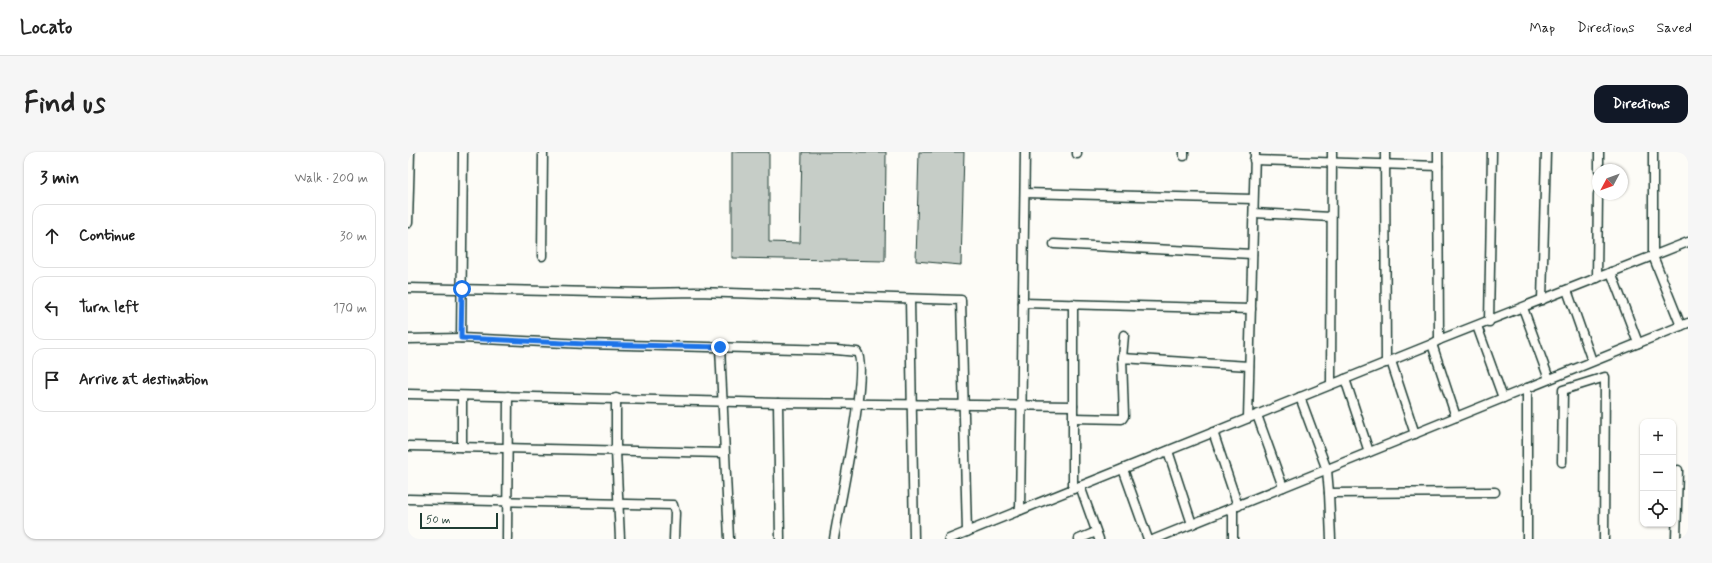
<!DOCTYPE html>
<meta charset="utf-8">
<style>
body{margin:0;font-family:Mynerve,sans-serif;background:#f6f6f6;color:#222}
.controls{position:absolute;right:12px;bottom:12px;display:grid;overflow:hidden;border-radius:8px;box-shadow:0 1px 3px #0004}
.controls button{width:36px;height:36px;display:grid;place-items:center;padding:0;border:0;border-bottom:1px solid #e0e0e0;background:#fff;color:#222;font:20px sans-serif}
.compass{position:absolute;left:1184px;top:12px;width:36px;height:36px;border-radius:50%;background:#fff;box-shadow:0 1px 3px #0004;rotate:229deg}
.scale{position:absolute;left:12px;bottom:10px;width:78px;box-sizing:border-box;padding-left:4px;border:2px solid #1f3d34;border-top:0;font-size:11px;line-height:14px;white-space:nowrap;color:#1f3d34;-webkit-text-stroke:3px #fdfcf7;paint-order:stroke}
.stop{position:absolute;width:12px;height:12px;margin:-9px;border:3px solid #1a73e8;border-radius:50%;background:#fff}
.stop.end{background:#1a73e8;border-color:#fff;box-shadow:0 1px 4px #0008}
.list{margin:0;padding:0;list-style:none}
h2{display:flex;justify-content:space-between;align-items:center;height:52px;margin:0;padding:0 16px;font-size:17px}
h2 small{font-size:13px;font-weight:400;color:#767676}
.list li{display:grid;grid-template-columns:26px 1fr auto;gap:12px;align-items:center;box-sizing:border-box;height:64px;margin:0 8px 8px;padding:0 8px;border:1px solid #e0e0e0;border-radius:12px}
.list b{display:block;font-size:15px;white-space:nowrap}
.list em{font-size:13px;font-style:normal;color:#767676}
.icon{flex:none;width:22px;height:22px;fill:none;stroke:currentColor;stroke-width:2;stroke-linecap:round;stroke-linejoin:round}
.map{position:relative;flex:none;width:1280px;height:387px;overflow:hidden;border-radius:12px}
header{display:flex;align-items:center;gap:24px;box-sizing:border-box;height:56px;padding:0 20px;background:#fff;border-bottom:1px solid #e0e0e0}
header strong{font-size:19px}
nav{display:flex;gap:22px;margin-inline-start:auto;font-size:14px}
.intro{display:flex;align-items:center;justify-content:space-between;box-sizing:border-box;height:96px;padding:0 24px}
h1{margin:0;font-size:28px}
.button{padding:10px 18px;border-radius:12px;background:#111827;color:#fff;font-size:14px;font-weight:700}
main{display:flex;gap:24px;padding:0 24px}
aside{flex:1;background:#fff;border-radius:12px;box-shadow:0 1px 3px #0004}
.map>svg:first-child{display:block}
.building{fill:#c6cdc7;stroke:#1f3d34}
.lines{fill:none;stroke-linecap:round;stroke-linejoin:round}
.minor-casing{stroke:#1f3d34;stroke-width:11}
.minor{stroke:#fdfcf7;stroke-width:8}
.route{stroke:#1a73e8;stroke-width:5}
</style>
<header>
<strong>Locato</strong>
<nav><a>Map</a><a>Directions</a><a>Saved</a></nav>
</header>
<div class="intro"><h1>Find us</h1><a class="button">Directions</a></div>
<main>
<aside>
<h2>3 min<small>Walk · 200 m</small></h2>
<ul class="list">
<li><svg class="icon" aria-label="ahead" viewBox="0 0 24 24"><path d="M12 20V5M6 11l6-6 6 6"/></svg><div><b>Continue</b></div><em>30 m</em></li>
<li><svg class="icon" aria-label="left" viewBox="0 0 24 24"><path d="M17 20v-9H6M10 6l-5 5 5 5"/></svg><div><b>Turn left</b></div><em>170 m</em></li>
<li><svg class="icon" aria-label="arrive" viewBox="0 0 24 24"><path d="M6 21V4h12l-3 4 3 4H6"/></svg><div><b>Arrive at destination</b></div></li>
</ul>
</aside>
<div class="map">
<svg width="1280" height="387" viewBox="0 0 1280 387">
<rect width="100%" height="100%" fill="#fdfcf7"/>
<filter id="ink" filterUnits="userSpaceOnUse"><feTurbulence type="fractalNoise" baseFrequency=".025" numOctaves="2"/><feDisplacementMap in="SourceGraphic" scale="8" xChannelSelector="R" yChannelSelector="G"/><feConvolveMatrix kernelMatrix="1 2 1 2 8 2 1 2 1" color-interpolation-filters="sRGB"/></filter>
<g filter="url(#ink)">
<g class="building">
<polygon points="324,0 361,0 361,90 392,91 394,0 478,0 477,109 324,106"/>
<polygon points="511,0 556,0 553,113 508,109"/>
</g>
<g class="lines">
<defs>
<g id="minor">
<polyline points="669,0 669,2"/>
<polyline points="977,0 978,211"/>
<polyline points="1030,0 1031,188"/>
<polyline points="1245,0 1245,104 1273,174"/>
<polyline points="776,4 776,0"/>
<polyline points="846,8 1030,14"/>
<polyline points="1191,18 1191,0"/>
<polyline points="617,41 845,47"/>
<polyline points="846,61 923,65"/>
<polyline points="0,71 2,0"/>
<polyline points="646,92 844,102"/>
<polyline points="134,104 135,0"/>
<polyline points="1203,120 1230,191"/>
<polyline points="1189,126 1190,42"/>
<polyline points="0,136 234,141 289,140 553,148 559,380"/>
<polyline points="1159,138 1184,209"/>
<polyline points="502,147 506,387"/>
<polyline points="1134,148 1138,0"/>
<polyline points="615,151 843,157"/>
<polyline points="1115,156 1141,227"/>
<polyline points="1081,170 1084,0"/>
<polyline points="1069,174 1095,246"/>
<polyline points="53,186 55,0"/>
<path d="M0,187L53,186L177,192L428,198L449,200C462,215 430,360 426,387"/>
<polyline points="1024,192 1048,265"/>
<polyline points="312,195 321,387"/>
<polyline points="714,206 716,183"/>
<polyline points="983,209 1007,282"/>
<polyline points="937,227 961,300"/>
<polyline points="923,232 924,0"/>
<polyline points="1119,236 1119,387"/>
<polyline points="0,242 370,251 665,254"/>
<polyline points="892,245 919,318 921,341 923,387"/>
<polyline points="208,246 208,299 212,387"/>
<polyline points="370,251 372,387"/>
<polyline points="849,263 875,335"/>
<polyline points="665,266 714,267 716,264 714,206 841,214"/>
<polyline points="840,266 847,0"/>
<polyline points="805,280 830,354"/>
<polyline points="0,294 316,301"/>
<polyline points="54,295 54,244"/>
<polyline points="760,299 784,372"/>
<polyline points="1154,310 1155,238 1197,225 1196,387"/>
<polyline points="715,317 740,387"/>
<polyline points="672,334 691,387"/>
<polyline points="665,337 665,152"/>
<polyline points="921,341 1087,340"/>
<polyline points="0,347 265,353 267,361 266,387"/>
<polyline points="825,356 825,387"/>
<polyline points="612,358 617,0"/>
<polyline points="99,387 100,244"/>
<polyline points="541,387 1024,192 1031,188 1280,90"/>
<polyline points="671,387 688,380"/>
<polyline points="747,387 1280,171"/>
<polyline points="1268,387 1270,318"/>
</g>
</defs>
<use href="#minor" class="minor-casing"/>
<use href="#minor" class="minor"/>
</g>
</g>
<g class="lines" filter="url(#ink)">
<polyline class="route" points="54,137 53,186 177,192 312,195"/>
</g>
</svg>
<div class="controls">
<button>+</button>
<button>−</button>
<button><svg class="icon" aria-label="locate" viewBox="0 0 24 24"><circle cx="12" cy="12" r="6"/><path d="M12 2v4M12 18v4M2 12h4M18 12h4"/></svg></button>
</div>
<svg class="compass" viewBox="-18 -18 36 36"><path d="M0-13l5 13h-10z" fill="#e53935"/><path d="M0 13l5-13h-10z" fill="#767676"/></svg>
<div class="scale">50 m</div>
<div class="stop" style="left:54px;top:137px"></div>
<div class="stop end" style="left:312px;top:195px"></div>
</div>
</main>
